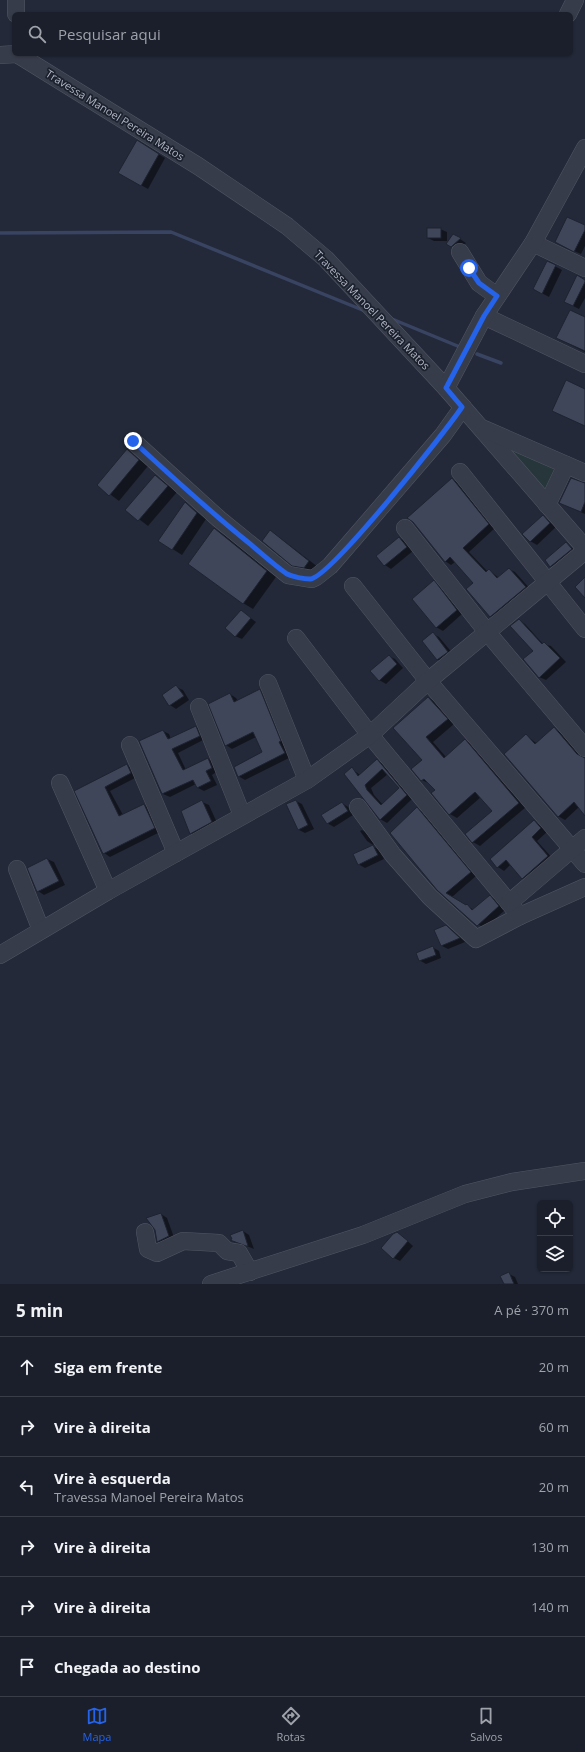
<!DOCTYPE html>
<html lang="pt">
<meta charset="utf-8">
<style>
body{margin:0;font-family:"Open Sans",sans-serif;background:#272c37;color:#f1f3f6}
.controls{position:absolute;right:12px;bottom:12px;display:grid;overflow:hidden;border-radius:6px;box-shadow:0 1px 3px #0004}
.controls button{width:36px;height:36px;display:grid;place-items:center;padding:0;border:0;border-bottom:1px solid #383d47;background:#1a1f2b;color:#f1f3f6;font:20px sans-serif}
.stop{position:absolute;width:12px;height:12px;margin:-9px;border:3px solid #2563eb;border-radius:50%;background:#fff}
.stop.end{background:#2563eb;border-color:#fff;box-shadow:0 1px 4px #0008}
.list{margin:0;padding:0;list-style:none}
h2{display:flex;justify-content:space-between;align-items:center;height:52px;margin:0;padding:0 16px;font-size:17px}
h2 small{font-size:13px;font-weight:400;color:#9fa2a9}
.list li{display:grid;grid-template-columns:26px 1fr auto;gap:12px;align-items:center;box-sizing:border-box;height:60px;padding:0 16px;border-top:1px solid #383d47}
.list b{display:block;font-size:15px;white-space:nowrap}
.list p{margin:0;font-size:13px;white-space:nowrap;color:#9fa2a9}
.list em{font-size:13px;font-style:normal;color:#9fa2a9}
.icon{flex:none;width:22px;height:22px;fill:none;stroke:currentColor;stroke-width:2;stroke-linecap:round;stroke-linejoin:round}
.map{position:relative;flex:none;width:585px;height:1284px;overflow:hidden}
.search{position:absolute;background:#1a1f2b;box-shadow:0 1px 3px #0004;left:12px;right:12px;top:12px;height:44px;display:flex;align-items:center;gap:10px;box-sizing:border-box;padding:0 14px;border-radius:6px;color:#9fa2a9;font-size:15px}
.sheet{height:412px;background:#1a1f2b}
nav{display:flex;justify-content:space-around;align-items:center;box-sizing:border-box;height:56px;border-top:1px solid #383d47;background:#1a1f2b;font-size:11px;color:#9fa2a9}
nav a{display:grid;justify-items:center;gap:2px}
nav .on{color:#2563eb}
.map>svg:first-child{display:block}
.green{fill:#26363b}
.shadow{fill:#0007;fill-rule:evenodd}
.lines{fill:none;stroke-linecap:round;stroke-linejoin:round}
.stream{stroke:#394462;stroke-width:3.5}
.building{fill:#404659;stroke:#1e2330;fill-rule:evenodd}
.minor-casing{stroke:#525664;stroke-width:18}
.minor{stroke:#373c4a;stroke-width:17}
.route{stroke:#2563eb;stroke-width:5}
.labels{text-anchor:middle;stroke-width:3.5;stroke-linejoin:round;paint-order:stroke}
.street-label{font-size:11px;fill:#b2b6c5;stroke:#1c212e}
</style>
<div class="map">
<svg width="585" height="1284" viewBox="0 0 585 1284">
<rect width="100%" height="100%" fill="#232939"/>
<polygon class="green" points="510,448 557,468 545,493"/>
<g class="shadow">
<polygon points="137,141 165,158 148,189 119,173"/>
<polygon points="585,226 585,246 581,254 562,246"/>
<polygon points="440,229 447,232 447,241 434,241 428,238"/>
<polygon points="454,235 466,243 458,250 448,243"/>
<polygon points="547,262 562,270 549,297 534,289"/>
<polygon points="585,281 585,298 579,309 571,305"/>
<polygon points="585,318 585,352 557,338"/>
<polygon points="127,450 148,466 119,501 98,485"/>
<polygon points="156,476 177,492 148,526 127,510"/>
<polygon points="453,480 459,483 495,528 469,552 488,572 489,570 499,578 509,569 515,572 532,591 497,620 491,616 475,583 455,562 451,565 445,561"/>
<polygon points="585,483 585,514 567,506"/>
<polygon points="185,503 206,519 182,555 160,541"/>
<polygon points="543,516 556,527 537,545 530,541"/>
<polygon points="215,529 224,535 276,577 253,609 243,603"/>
<polygon points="271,531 318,567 314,573 303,571 293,565"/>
<polygon points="399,538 405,541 413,551 391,569 385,565"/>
<polygon points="566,543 578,553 557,570 551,566"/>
<polygon points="434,582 440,585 462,614 443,631 436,627"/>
<polygon points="241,611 256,622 242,639 235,636"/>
<polygon points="519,620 525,624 543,644 551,646 566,662 546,680 539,677 534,651"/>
<polygon points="433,634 439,637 454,655 444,663 438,660 423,641"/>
<polygon points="389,656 395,659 403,668 386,684 379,680"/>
<polygon points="176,687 183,690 189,700 176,709 170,705"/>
<polygon points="260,690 266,694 291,757 245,780 238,776 264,753 256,737 232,749 226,745 230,694 236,698 238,701"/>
<polygon points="429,698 436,702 454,724 433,742 446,757 465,740 472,744 526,807 480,846 473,842 467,835 493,812 481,797 457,818 450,814 436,790 430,784 422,780 413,769 423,760"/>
<polygon points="196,727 202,730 205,739 178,753 186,770 208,759 215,762 218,771 212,775 217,785 204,791 198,788 196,784 170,797 163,794 141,742 163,731 169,734 171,739"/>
<polygon points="554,728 560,732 583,758 585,758 585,815 579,807 565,820 558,816 526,735 536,743"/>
<path d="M377,760L383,764L412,799L387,823L380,819L352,769L360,775ZM388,774L401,789L383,805L374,795L371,788Z"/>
<polygon points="127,765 133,769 137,777 110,791 123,815 144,805 150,808 160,832 110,857 104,853 76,791"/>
<polygon points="296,801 302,804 314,829 305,833 299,830 287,805"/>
<polygon points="202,802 209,805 218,825 197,837 191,833"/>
<polygon points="342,803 348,807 353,815 334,827 327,823"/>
<polygon points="417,809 423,812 476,876 452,897 474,910 490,896 496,900 505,910 484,929 438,889"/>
<polygon points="534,821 540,825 547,832 537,841 554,860 529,882 523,878 511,864 504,871 498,867"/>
<polygon points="362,830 368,834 375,843 373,845 367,841 360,831"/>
<polygon points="373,846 379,850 384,859 365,868 358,864"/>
<polygon points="47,859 54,862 65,885 44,895 38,891"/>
<polygon points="446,926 452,930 465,942 448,949 442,946"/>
<polygon points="432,947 439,951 441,958 426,964 419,960"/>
<polygon points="161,1214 167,1218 175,1240 164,1245 158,1241"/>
<polygon points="243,1231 249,1235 254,1249 232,1240"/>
<polygon points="403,1237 413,1246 400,1261 394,1258"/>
<polygon points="509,1274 515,1277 518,1284 505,1284"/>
</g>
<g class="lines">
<g class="stream">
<polyline points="0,233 171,232 365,311"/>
<polyline points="392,319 460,347"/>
<polyline points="477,354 501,363"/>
</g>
</g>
<g class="building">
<polygon points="137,140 159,154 141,186 118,173"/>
<polygon points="567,217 585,225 585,230 574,252 555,242"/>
<rect x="427" y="228" width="14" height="10"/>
<polygon points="453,234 461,238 451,247 446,244"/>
<polygon points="547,261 556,265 542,294 533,289"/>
<polygon points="577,275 585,280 585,282 573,306 564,302"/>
<polygon points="570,310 585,317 585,351 556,338"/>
<polygon points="566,380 585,389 585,426 552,411"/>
<polygon points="127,449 139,460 109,496 97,485"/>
<polygon points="155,475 168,486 138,521 125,510"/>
<polygon points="452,478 489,524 463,548 486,572 489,569 497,578 509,568 526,587 490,617 466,589 473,583 450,557 445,562 413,522 407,518"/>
<polygon points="571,478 585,483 585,502 581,512 559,503"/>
<polygon points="185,502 197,513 172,550 158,541"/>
<polygon points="543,515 550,523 530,542 522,534"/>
<polygon points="214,528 267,571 243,604 188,564"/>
<polygon points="270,530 309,561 304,568 292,566 262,541"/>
<polygon points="399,537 407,547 384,566 376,556"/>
<polygon points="566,542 572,549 550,567 545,560"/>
<polygon points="585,577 585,598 575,587"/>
<polygon points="434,580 457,610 436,628 412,599"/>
<polygon points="241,610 251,618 235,637 225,628"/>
<polygon points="519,619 542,644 544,642 560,658 539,678 523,659 533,651 510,626"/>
<polygon points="433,632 448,652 437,660 422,641"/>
<polygon points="389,655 397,664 379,681 370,671"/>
<polygon points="176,685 184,696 169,706 162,695"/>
<polygon points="260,689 281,741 279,742 285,753 238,777 234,767 262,752 253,732 225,746 208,704 230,693 234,702"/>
<polygon points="428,697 448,719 426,737 444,758 465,739 519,803 472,843 465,834 492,811 475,792 449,815 431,793 435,790 424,779 421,781 411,769 422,760 393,728"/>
<polygon points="196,726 200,736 172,749 183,770 208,758 212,768 206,771 211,781 197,788 193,780 162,794 139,741 163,730 168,739"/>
<polygon points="554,727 577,754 585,758 585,816 574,802 558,817 504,754 526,734 535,744"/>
<path d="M377,759L407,795L380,820L344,774L352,767L358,776ZM382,769L399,788L381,805L367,790L365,785Z"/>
<polygon points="127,764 131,773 105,787 119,816 144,804 155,828 103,854 74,791"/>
<polygon points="202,800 212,822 190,834 181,811"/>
<polygon points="296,800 308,825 298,830 286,804"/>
<polygon points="342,802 348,811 327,824 321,815"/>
<polygon points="417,807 471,872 446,893 466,905 467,904 472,910 490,895 499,906 477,926 437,890 390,833"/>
<polygon points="534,820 541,828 532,837 548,856 522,879 506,860 497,868 490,859"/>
<polygon points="373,845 378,855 358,865 353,854"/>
<polygon points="47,858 59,881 37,892 27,868"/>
<polygon points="446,925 460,938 441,946 434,930"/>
<polygon points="433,946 436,955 419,961 416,953"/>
<polygon points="161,1213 169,1236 157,1242 155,1230 146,1218"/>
<polygon points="243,1230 248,1246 246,1246 230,1240 232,1239 230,1235"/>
<polygon points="397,1232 408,1241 393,1259 381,1248 393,1234"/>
<polygon points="509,1272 514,1284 504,1284 500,1276"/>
</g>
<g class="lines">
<defs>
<g id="minor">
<polyline points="16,0 16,14"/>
<polyline points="568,14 575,0"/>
<polyline points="17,54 198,166 287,226 326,259 446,388 585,548"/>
<polyline points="0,55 17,54"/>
<polyline points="533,243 585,268"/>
<polyline points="460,252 479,283 497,296"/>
<polyline points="484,316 585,364"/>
<polyline points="446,388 484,316 533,243 585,148"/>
<polyline points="484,429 585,473"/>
<polyline points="133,441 219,519 288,575 312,579 316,577 330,566 443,435 463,407"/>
<polyline points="460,472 585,629"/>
<polyline points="547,505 566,465"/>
<polyline points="405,528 487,632 585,748"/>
<polyline points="353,586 428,681 585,864"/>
<polyline points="296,638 370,735 520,916"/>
<polyline points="268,683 307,780"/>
<polyline points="199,707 242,815"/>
<polyline points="130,745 176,853"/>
<polyline points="60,783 108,891"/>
<polyline points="358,807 393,855 430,897 476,939 520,916 585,887"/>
<polyline points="17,869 41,930"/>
<polyline points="509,903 585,838"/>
<polyline points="0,955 108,891 307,780 370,735 428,681 585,551"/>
<polyline points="145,1232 148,1249 157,1253 183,1241 219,1243 227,1251 239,1253 250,1272"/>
<polyline points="211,1284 363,1235 465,1194 512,1182 585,1171"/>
</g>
</defs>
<use href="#minor" class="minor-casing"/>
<use href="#minor" class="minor"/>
</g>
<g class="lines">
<path class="route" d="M133,441C171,476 209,511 249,543C261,553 274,565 287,574C293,577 304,579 310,579C330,578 446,431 462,407L446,388L484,316L497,296L479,283L469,268"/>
</g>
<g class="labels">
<g class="street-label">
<text transform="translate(115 115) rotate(32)" y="4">Travessa Manoel Pereira Matos</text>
<text transform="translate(372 310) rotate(46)" y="4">Travessa Manoel Pereira Matos</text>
</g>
</g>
</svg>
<div class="controls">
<button><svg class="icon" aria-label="locate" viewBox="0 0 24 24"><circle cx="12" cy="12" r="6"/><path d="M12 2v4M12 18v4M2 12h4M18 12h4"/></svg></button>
<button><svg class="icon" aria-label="layers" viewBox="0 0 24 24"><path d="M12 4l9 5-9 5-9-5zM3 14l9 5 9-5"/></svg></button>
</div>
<div class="stop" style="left:469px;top:268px"></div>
<div class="stop end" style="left:133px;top:441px"></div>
<div class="search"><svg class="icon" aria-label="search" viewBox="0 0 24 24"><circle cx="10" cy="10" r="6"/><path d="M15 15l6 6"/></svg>Pesquisar aqui</div>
</div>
<section class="sheet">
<h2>5 min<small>A pé · 370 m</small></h2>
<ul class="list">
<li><svg class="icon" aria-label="ahead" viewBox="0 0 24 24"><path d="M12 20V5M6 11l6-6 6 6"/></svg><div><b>Siga em frente</b></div><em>20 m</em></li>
<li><svg class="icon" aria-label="right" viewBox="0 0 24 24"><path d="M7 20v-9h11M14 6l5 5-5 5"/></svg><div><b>Vire à direita</b></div><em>60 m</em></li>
<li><svg class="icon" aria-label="left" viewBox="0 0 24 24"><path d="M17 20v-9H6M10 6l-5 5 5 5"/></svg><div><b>Vire à esquerda</b><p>Travessa Manoel Pereira Matos</p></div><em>20 m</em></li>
<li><svg class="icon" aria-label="right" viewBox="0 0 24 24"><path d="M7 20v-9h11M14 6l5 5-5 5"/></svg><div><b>Vire à direita</b></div><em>130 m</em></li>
<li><svg class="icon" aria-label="right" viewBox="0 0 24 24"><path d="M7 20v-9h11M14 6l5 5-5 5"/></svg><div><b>Vire à direita</b></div><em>140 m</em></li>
<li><svg class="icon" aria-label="arrive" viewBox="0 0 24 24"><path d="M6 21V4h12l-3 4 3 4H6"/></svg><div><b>Chegada ao destino</b></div></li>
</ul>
</section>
<nav>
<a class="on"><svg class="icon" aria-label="map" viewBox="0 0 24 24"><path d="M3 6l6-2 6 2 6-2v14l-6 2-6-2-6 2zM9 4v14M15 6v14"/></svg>Mapa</a>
<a><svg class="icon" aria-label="directions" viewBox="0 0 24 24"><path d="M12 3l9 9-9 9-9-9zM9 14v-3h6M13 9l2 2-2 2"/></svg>Rotas</a>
<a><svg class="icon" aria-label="saved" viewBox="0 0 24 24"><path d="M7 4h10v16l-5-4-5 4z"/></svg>Salvos</a>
</nav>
